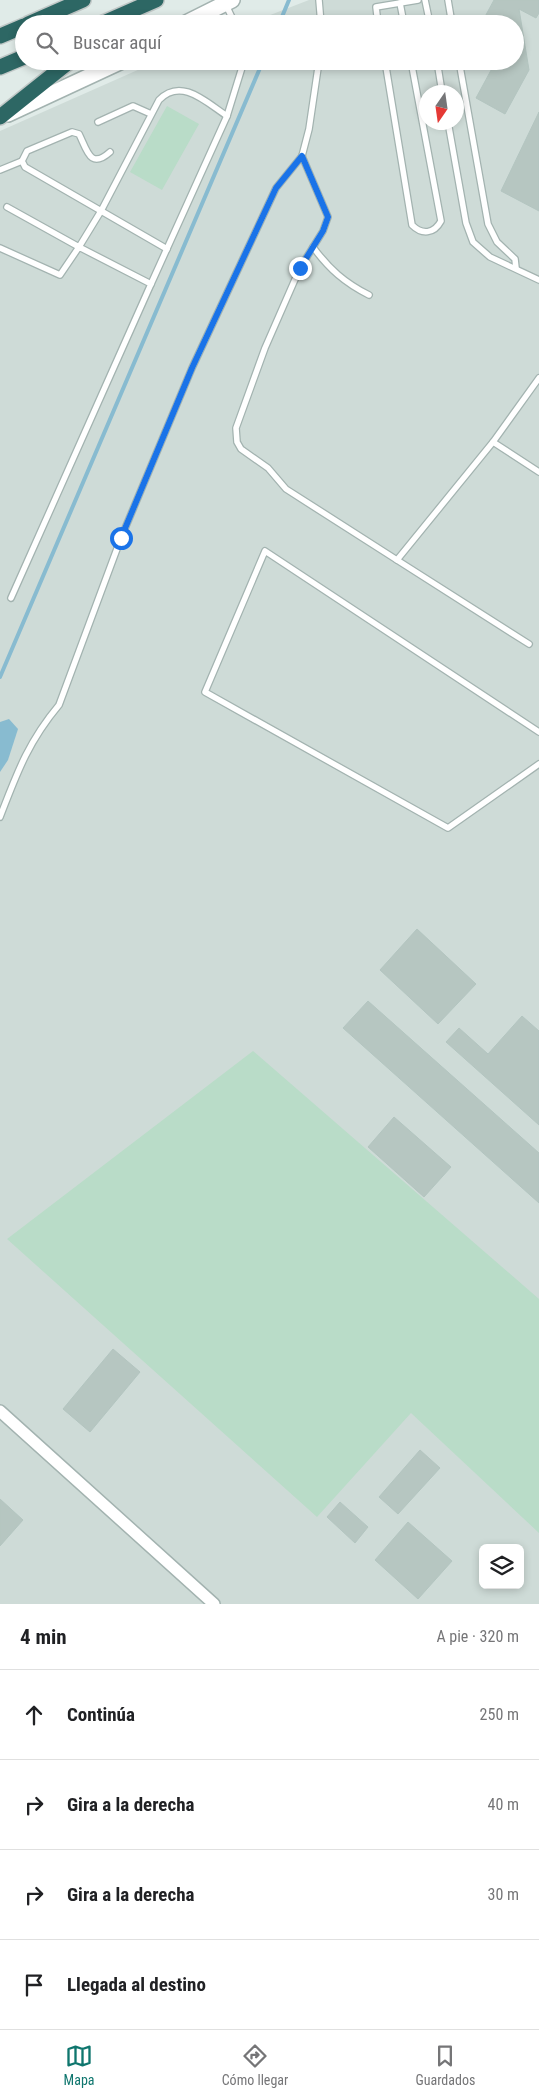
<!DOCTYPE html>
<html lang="es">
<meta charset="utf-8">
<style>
body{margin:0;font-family:"Roboto Condensed",sans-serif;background:#f2f2f2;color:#202124}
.controls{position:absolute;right:15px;bottom:15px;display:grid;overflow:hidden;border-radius:8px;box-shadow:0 2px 8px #0003}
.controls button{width:45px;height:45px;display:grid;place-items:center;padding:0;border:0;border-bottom:1px solid #e0e0e0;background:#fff;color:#202124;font:25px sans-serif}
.compass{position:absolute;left:419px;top:85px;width:45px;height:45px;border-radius:50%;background:#fff;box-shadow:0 2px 8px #0003;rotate:193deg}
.stop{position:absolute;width:15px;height:15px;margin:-11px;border:4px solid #1a73e8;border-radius:50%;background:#fff}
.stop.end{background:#1a73e8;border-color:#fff;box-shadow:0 1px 5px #0008}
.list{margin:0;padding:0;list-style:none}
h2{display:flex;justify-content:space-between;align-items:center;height:65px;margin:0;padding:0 20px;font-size:21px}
h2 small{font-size:16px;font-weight:400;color:#757577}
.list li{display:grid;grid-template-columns:32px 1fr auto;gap:15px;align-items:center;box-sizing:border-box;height:90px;padding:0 20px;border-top:1px solid #e0e0e0}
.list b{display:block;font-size:19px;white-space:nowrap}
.list em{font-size:16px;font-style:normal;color:#757577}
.icon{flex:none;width:28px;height:28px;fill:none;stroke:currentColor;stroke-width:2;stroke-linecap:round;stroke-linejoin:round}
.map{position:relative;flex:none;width:539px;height:1604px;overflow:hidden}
.search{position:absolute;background:#fff;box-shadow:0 2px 8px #0003;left:15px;right:15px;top:15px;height:55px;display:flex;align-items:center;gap:12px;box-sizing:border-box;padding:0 18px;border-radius:28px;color:#757577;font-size:19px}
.sheet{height:425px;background:#fff}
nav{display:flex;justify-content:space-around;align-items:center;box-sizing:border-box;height:70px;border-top:1px solid #e0e0e0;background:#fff;font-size:14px;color:#757577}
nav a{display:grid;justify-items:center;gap:2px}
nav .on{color:#0f766e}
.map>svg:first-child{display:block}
.built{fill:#cedbd7;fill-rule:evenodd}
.green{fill:#b9dcc8}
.water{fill:#88bbd0}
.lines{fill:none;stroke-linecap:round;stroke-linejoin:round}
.stream{stroke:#88bbd0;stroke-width:4}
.building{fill:#b6c6c1;stroke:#b3c5c0}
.service-casing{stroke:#a3b3b0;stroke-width:8}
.minor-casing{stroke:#a3b3b0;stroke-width:14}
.tertiary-casing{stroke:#a3b3b0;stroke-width:18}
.motorway-casing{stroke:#c1c8c7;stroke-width:18}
.service{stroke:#fff;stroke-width:5.5}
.minor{stroke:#fff;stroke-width:11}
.tertiary{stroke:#fff;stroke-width:15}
.motorway{stroke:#2d6764;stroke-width:15}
.route{stroke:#1a73e8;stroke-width:6}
</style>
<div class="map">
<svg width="539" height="1604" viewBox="0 0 539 1604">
<rect width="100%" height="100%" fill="#e0ebe8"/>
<path class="built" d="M309,0H539V1604H0V131L158,61H515V24H247ZM426,92H456V122H426ZM483,1548H520V1585H483Z"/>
<g class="green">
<polygon points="167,106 199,124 162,190 130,172"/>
<polygon points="253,1051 539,1299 539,1533 411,1413 317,1517 7,1239"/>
</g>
<polygon class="water" points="9,719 18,729 8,760 0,772 0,722"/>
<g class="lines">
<g class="stream">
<polyline points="279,24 289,0"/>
<polyline points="0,677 263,61"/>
</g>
</g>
<g class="building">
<polygon points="494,0 539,0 539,13 536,18 519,9 529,70 505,114 476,98 496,61 515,61 515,24 481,24"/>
<polygon points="539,112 539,211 501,191"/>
<polygon points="417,929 476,984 438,1024 380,970"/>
<polygon points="368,1001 539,1153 539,1203 343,1028"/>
<polygon points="522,1016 539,1031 539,1125 446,1042 459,1028 488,1054"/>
<polygon points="394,1117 451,1167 424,1197 368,1147"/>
<polygon points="113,1349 140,1372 90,1432 63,1409"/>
<polygon points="420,1450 440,1468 398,1514 379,1497"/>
<polygon points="0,1499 23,1520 0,1546"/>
<polygon points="340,1502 368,1527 355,1543 327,1517"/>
<polygon points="408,1522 452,1561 418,1599 375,1560"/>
</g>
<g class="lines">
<defs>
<g id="service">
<polyline points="319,0 321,24"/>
<polyline points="425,0 430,24"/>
<polyline points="448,0 452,24"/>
<polyline points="225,3 235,24"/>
<polyline points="400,3 404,24"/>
<polyline points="378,24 376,7 418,0"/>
<path d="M385,61L412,225C422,235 434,234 441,221L411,61"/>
<polyline points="437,61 442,92"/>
<polyline points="459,61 488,224 497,242 515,259 516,268"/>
<polyline points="98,122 133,106 151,114"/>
<polyline points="448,122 466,223 473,242 490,257 539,280"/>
<path d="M110,152C90,170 87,150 79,134L72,132L27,151L22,161L25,167L167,249"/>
<polyline points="302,156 328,217 323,231 300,268 265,348 236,428 237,442 241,449 268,468 286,489 397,560"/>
<polyline points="0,170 22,161"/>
<path d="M7,207L79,247L101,211L159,100C181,77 206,102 227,116"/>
<path d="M313,247C329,269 345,283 369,295"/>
<polyline points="0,248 60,275 79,247 151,284 11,598"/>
<polyline points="151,284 227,116 244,61"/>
<polyline points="493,442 539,378"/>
<polyline points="529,644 397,560 493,442 539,472"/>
<polyline points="539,732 265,551 205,692 448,828 539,764"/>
<path d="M0,817C17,773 28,742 59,705L121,538L192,368L276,188L302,156L309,129L319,61"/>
</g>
<polyline id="minor" points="0,1411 214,1604"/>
<g id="tertiary">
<polyline points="184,24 232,0"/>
<polyline points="8,114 122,61"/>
</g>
<g id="motorway">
<polyline points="28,24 83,0"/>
<polyline points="101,24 156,0"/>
<polyline points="0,36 24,26"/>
<polyline points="0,67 24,57"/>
<polyline points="0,117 70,61"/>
</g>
</defs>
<use href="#service" class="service-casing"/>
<use href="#minor" class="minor-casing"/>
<use href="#tertiary" class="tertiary-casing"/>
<use href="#motorway" class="motorway-casing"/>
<use href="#service" class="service"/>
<use href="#minor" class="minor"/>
<use href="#tertiary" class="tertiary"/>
<use href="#motorway" class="motorway"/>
</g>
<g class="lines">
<polyline class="route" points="121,538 192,368 276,188 302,156 328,217 323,231 300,268"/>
</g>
</svg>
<div class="controls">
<button><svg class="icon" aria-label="layers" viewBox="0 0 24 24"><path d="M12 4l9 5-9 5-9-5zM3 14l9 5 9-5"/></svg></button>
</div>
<svg class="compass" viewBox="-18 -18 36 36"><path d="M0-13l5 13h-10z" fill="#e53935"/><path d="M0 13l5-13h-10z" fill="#757577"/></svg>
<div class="stop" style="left:121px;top:538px"></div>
<div class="stop end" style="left:300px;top:268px"></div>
<div class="search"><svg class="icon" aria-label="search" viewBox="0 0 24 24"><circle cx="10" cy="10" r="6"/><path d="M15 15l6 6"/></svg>Buscar aquí</div>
</div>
<section class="sheet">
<h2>4 min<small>A pie · 320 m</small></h2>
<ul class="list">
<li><svg class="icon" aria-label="ahead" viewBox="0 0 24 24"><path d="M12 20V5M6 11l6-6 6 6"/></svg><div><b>Continúa</b></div><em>250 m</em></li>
<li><svg class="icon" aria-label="right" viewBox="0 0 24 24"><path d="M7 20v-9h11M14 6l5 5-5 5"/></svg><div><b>Gira a la derecha</b></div><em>40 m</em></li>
<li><svg class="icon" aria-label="right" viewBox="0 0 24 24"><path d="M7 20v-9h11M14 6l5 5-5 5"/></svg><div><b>Gira a la derecha</b></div><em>30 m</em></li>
<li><svg class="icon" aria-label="arrive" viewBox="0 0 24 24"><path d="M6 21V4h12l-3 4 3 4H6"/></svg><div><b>Llegada al destino</b></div></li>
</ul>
</section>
<nav>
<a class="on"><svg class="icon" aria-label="map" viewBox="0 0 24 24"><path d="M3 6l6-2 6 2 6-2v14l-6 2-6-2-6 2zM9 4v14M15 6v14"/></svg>Mapa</a>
<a><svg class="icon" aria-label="directions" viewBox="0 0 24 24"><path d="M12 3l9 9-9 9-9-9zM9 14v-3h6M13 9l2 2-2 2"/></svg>Cómo llegar</a>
<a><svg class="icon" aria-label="saved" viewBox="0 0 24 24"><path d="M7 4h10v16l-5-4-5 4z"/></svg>Guardados</a>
</nav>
